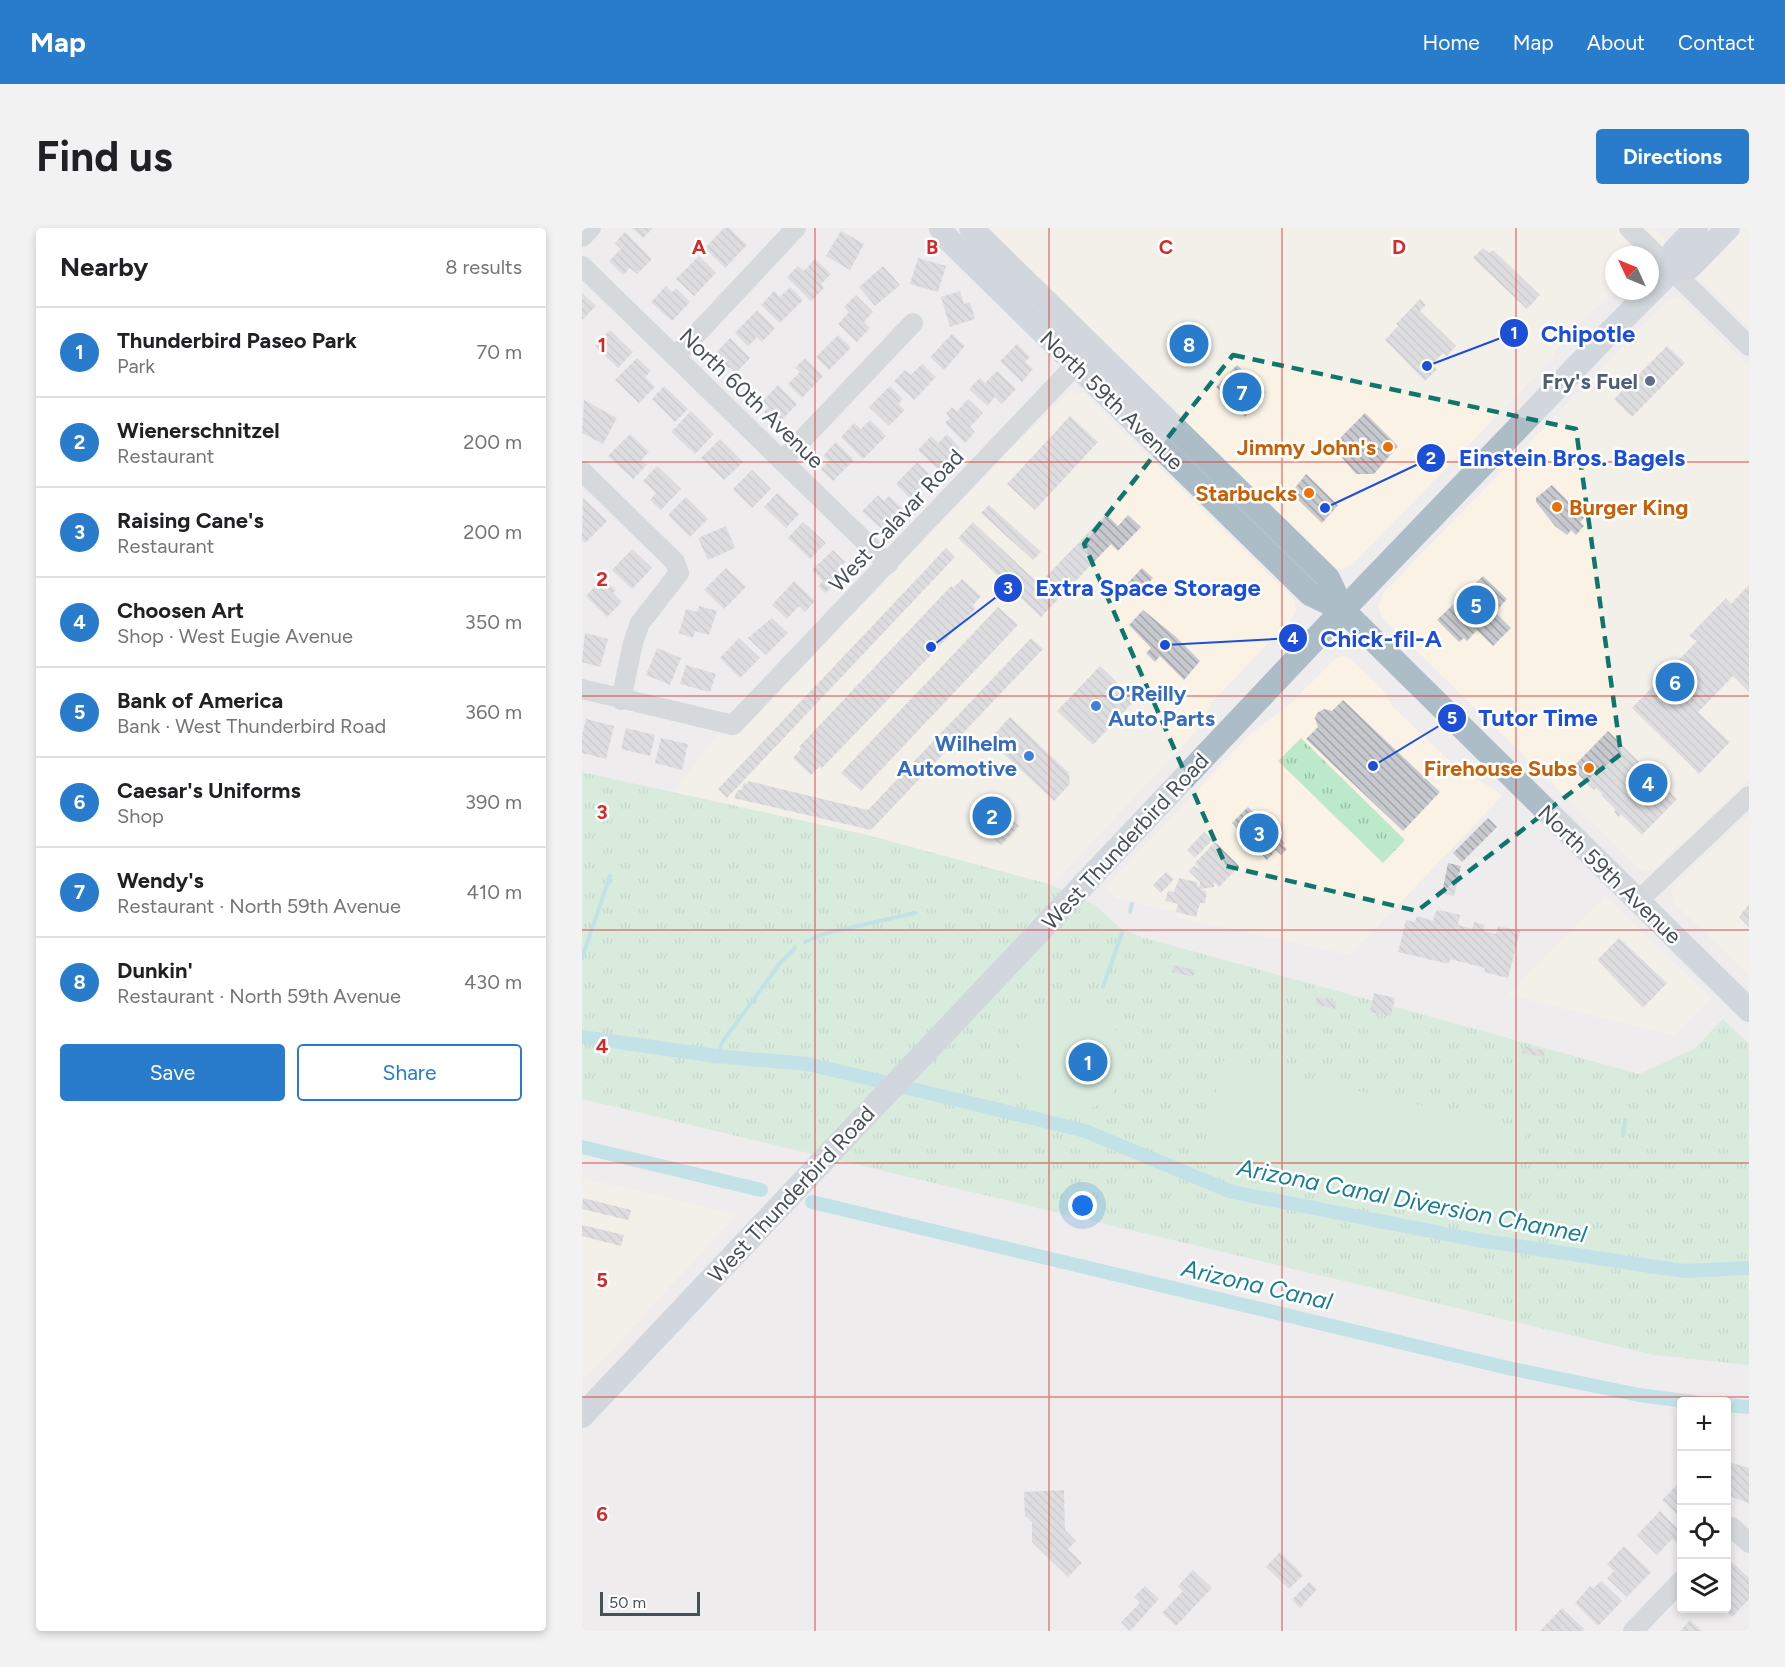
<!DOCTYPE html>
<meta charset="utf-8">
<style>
body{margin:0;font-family:Figtree,sans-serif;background:#f2f2f2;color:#202124}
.controls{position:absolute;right:18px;bottom:18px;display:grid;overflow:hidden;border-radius:6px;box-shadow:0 3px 9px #0003}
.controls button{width:54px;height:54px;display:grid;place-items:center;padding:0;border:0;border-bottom:2px solid #e0e0e0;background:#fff;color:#202124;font:30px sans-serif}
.compass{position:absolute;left:1023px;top:18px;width:54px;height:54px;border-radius:50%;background:#fff;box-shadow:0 3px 9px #0003;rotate:314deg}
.scale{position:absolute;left:18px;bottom:15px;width:100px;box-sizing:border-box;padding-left:6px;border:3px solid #465057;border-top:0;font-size:16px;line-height:21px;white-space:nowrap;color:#465057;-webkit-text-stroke:4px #fff;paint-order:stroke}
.you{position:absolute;left:501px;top:978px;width:21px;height:21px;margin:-15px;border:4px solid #fff;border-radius:50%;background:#1a73e8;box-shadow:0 0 0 9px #1a73e833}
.badge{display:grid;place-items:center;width:39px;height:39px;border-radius:50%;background:#297bcb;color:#fff;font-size:20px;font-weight:700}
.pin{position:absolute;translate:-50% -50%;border:3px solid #fff;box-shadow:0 2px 6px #0006}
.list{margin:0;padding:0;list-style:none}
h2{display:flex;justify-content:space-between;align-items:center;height:78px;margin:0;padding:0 24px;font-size:26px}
h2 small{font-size:20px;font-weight:400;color:#757577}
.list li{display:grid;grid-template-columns:39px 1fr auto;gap:18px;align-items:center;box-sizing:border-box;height:90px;padding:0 24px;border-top:2px solid #e0e0e0}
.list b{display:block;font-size:22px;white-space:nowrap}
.list p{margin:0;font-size:20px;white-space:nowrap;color:#757577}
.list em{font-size:20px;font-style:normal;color:#757577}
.actions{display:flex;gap:12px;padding:18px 24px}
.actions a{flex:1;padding:14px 0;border:2px solid #297bcb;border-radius:6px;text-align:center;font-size:21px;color:#297bcb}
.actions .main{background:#297bcb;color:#fff}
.icon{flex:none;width:33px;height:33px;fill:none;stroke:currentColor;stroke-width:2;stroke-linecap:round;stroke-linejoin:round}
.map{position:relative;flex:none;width:1167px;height:1403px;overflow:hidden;border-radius:6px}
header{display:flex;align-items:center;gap:36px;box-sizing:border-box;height:84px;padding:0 30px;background:#297bcb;color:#fff}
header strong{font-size:28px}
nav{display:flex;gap:33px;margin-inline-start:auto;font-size:21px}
.intro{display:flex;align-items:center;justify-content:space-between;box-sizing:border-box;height:144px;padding:0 36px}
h1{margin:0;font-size:42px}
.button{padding:15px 27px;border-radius:6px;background:#297bcb;color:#fff;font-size:21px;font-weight:700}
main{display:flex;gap:36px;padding:0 36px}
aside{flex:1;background:#fff;border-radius:6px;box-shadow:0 3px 9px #0003}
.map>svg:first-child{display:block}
.commercial{fill:#f9f2e5}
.park{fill:url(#park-tufts)}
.garden{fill:#bde9cb}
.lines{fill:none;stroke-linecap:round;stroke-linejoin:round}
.stream{stroke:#8ed6e2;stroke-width:4}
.canal{stroke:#8ed6e2;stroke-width:14}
.building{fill:url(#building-back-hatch)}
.minor{stroke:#b8c1c7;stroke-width:20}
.major{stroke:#adbdc8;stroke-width:24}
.marked{fill:none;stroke:#0f766e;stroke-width:4.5;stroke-dasharray:12 8;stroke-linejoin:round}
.grid{fill:none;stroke:#d62828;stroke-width:1.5;stroke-opacity:0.55}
.service-dot{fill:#5c6f8a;stroke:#fff;stroke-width:2}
.food-dot{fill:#e8710a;stroke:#fff;stroke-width:2}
.shop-dot{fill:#3f7fe0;stroke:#fff;stroke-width:2}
.labels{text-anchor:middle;stroke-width:5;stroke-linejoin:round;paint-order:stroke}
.service-label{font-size:22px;font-weight:bold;fill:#4e5e75;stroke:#fff;text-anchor:end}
.street-label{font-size:22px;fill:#465057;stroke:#fff}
.food-label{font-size:22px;font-weight:bold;fill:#c56008;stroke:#fff;text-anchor:end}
.shop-label{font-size:22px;font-weight:bold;fill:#366cbe;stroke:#fff;text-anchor:start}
.water-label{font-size:24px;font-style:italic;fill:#197f90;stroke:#fff}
.grid-label{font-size:20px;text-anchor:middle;font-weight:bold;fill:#d62828;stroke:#fff;stroke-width:5;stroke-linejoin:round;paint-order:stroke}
.leader{fill:none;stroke:#1d4ed8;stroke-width:2}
.callout-dot{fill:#1d4ed8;stroke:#fff;stroke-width:2}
.mark-label{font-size:18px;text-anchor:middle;font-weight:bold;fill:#fff}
.callout-label{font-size:24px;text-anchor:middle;font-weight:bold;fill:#1d4ed8;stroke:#fff;stroke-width:5;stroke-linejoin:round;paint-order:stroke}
</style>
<header>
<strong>Map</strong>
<nav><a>Home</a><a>Map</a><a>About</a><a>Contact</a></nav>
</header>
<div class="intro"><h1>Find us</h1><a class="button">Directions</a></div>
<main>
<aside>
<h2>Nearby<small>8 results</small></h2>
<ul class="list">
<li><span class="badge">1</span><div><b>Thunderbird Paseo Park</b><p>Park</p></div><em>70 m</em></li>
<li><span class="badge">2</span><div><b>Wienerschnitzel</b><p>Restaurant</p></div><em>200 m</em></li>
<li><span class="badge">3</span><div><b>Raising Cane's</b><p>Restaurant</p></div><em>200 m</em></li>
<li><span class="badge">4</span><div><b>Choosen Art</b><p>Shop · West Eugie Avenue</p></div><em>350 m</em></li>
<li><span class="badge">5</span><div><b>Bank of America</b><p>Bank · West Thunderbird Road</p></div><em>360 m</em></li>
<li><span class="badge">6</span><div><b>Caesar's Uniforms</b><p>Shop</p></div><em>390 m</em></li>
<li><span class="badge">7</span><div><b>Wendy's</b><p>Restaurant · North 59th Avenue</p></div><em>410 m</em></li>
<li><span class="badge">8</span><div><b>Dunkin'</b><p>Restaurant · North 59th Avenue</p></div><em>430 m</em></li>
</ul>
<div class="actions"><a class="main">Save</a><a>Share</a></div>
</aside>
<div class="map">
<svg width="1167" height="1403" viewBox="0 0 1167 1403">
<defs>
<pattern id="park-tufts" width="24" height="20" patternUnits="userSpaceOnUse" patternTransform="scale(1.5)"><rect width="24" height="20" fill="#bde9cb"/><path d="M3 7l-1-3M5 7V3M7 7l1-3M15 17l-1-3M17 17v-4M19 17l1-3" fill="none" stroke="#9bbfa8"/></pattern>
<pattern id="building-back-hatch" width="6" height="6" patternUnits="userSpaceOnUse" patternTransform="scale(1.5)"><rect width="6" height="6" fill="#c7c9ce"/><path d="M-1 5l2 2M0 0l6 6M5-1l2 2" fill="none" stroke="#a3a6aa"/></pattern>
</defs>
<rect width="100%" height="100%" fill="#eeecec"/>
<g class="commercial">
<polygon points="405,0 1071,0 1084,13 1068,30 1068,27 1032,27 1032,63 979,112 971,130 770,337 760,341 753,340"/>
<polygon points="1155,0 1167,0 1167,100 1116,49 1116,45"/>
<polygon points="1095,70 1100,72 1167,138 1167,552 1076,637 1066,643 1055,639 800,389 796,378 802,364 1086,72"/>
<polygon points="487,164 503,166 708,367 713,373 714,383 709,392 629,475 615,502 470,657 285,607 91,565 135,507 152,508 159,504 444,206"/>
<polygon points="761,428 769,431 802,463 810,478 871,536 921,567 768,727 597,690 594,684 534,670 523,660 666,508 707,477 754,430"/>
<polygon points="1167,587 1167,747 1093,676 1089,665 1092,657"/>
<polygon points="1023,668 1129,770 1091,808 926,767"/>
<polygon points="0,950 155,986 13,1140 0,1150"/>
</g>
<g class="park">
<polygon points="719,510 823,612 801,635 696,533"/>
<polygon points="0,544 285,607 470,657 513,677 538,700 559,709 1057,846 1112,821 1141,791 1167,816 1167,1137 1072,1127 0,871"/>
</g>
<g class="garden">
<circle cx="489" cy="831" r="53"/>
<polygon points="641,833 945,901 922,1004 618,937"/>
</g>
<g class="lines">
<g class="stream">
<polyline points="548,684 550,676"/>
<polyline points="223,714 241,706 333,685"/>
<polyline points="0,730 28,648"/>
<polyline points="521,759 540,705"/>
<polyline points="134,828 141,813 199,734 213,720"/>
<polyline points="1041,908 1043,892"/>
</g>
<g class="canal">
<polyline points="0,809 134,828 226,836 393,876 503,903 650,964 889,1011 1102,1043 1167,1040"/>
<polyline points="0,919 179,962"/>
<polyline points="230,974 926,1140 1057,1167 1111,1174"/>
<polyline points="1144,1177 1167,1179"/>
</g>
</g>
<g class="building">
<polygon points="50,0 71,0 61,10"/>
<polygon points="142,0 147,0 165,17 143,40 123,20"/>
<polygon points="259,3 282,16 268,42 244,28"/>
<polygon points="43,4 70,31 55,46 48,40 41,47 27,33 39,21 33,15"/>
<polygon points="901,20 907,25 911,22 958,67 945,81 891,30"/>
<polygon points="117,28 134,45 112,68 94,51"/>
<polygon points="336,30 364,38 356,64 328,56"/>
<polygon points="233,31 249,46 239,56 242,60 229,73 205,49 216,38 222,43"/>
<polygon points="301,38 318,57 293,78 277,59"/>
<polygon points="84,58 90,64 94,60 108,74 90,93 69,74"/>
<polygon points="208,59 221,72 198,95 179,77 192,63 198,69"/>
<polygon points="378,63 382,76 388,74 393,91 368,99 359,69"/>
<polygon points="0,65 14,78 0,92"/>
<polygon points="274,67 291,84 282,94 288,100 275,114 256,96 267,84 262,79"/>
<polygon points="838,71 844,77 838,83 874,118 865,128 861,125 850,136 855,141 843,153 803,112 816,98 814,96"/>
<polygon points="175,82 193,100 180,114 175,109 166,118 153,105"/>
<polygon points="601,93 615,106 618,103 626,111 623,114 629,119 624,123 626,125 613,136 584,113"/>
<polygon points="28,102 51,124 36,140 13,118"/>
<polygon points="370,106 383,118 362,142 348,129"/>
<polygon points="256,107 269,120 247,142 234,129"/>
<polygon points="148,110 168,130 154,145 148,139 141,146 127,132"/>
<polygon points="435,116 448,129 443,134 451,141 440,154 418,133"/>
<polygon points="1085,118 1103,135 1050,189 1032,171"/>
<polygon points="55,130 69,143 63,149 73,159 57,175 33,152"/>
<polygon points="223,130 241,148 220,170 206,156 218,144 213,140"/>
<polygon points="340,136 354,149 332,172 312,153 323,142 329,147"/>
<polygon points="655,137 684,164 663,189 642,167 641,169 637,165 638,163 634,159"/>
<polygon points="415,143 434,161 420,176 413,169 405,178 387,161 398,150 403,155"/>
<polygon points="196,157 215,176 195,197 182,184 187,179 181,173"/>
<polygon points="82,158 106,181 93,194 70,171"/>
<polygon points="308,158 321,171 316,176 323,182 307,198 287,179"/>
<polygon points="386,171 401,185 388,199 393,204 383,215 363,195 368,190 364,185 370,179 375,183"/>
<polygon points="2,172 35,190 21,216 0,205"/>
<polygon points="109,183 132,206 113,226 89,204"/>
<polygon points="783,185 816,218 792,246 774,246 750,218"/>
<polygon points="488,188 516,214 453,282 425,256"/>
<polygon points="288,192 304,208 281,231 259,209 272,195 279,201"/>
<polygon points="48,206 67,224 59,232 65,237 51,251 26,228"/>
<polygon points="365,206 378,220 357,242 336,222 349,208 356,215"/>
<polygon points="138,211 161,234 142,252 119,230"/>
<polygon points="254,214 272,232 251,253 239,241 247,233 241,228"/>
<polygon points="335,234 349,248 328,270 314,256"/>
<polygon points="75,238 99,261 79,282 68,272 74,265 61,253"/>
<polygon points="170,242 189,261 170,280 151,261"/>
<polygon points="724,246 756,277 740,295 709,265"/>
<polygon points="970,257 1002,290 998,294 1002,298 994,307 989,302 985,307 973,298 954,274 954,270"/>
<polygon points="195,265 217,286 204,300 182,279"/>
<polygon points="296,267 302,273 307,268 321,281 301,302 280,283"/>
<polygon points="104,269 126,291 108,309 86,287"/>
<polygon points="1,270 25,293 3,315 0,312"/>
<polygon points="407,277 459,324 451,332 399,285"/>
<polygon points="524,286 536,298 546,287 559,299 536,323 529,316 459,389 376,310 391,294 457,356"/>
<polygon points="221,294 244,315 228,331 206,310"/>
<polygon points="144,298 153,320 126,332 116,310"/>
<polygon points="364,320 373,329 145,570 136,561"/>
<polygon points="50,321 70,340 50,361 30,342"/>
<polygon points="251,322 263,334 255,342 261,348 243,365 236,358 241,353 230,342"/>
<polygon points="144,340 164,359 142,381 122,362"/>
<polygon points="560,340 571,350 556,366 545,356"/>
<polygon points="901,348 925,371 913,384 929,400 911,418 895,402 885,413 882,410 877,414 855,392"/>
<polygon points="21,350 34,362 31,365 40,374 25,389 4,368"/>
<polygon points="380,351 399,368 391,377 394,380 240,540 238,538 229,547 211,530 219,521 217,519 369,358 371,360"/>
<polygon points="212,353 233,373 223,384 217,378 205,391 190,377"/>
<polygon points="1167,357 1167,464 1151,448 1116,484 1148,514 1117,546 1050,480 1115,413 1107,408 1144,370 1149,376"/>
<polygon points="117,378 135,383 127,407 113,403 111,410 97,405 104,381 115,384"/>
<polygon points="416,379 436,397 279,563 259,545"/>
<polygon points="561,382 593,408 618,433 602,452 578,428 573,434 564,425 569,420 547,397"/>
<polygon points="190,390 206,405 184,427 166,410"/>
<polygon points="3,405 26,411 18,439 0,434"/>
<polygon points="157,410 178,430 158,450 138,430"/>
<polygon points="449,410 461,421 289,602 152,570 156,562 160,562 162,555 165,556 166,553 286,582"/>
<polygon points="75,420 99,430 88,457 64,447"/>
<polygon points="104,437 134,446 128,464 98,456"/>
<polygon points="518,438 553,472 511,517 475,483"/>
<polygon points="761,472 858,564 821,603 724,511 736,499 733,490 735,485 742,481 750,483"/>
<polygon points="428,489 487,545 488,556 472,573 407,512"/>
<polygon points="4,491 32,498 24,531 0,525 0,508"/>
<polygon points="44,500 73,507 68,528 39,521"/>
<polygon points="1026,503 1057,534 1053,538 1060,545 1064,541 1095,571 1060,607 1039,586 1036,589 1032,584 1034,582 1019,567 1021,566 1014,560 1012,562 990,540"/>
<polygon points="79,510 106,516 100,542 73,535"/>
<polygon points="409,571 437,598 419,617 400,600 407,592 398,584"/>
<polygon points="666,579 703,615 701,617 705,621 699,627 694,622 685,632 650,595"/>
<polygon points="906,590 915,599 880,634 871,625"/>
<polygon points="622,604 630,612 613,630 605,622"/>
<polygon points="633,614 657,638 637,659 632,654 632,659 618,661 625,664 623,675 618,675 614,689 594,684 596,676 583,673 586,663 592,664 597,650 615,654 616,659 618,657 618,654 607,643 612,638 618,641 613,635"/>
<polygon points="866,635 879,638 872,668 860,665"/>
<polygon points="584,644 592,651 579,665 571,657"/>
<polygon points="1167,676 1167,699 1157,689"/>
<polygon points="858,682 878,687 876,697 890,701 892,694 903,697 901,703 914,706 916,698 938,703 926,750 902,744 903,740 868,731 867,736 816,724 824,692 833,694 835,688 851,693 854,683"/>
<polygon points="1037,710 1085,755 1061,780 1015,732"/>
<polygon points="591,737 613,742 611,749 590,744"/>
<polygon points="792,765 813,770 809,788 788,784"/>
<polygon points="735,769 755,774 753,781 733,776"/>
<polygon points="942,818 963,823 962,829 940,825"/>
<polygon points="1,970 49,982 46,992 0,981"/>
<polygon points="0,997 42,1007 39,1018 0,1008"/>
<polygon points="1147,1234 1167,1240 1167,1275 1144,1267"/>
<polygon points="1100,1252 1100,1291 1080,1272"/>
<polygon points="482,1262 483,1302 494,1313 486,1321 500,1335 486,1349 450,1314 450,1294 443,1288 442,1264"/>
<polygon points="1078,1283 1100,1305 1100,1311 1095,1315 1090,1311 1075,1327 1055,1307"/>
<polygon points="1042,1318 1069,1344 1045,1369 1025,1350 1032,1343 1025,1336"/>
<polygon points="698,1324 721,1347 707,1361 684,1339"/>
<polygon points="1150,1334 1167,1350 1167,1371 1150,1389 1141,1380 1144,1380 1144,1340"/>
<polygon points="611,1342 630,1360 594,1398 580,1385 601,1363 596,1358"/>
<polygon points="1019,1353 1040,1373 1016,1398 993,1375 1008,1358 1011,1361"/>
<polygon points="727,1354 735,1361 718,1380 710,1372"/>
<polygon points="563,1358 577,1371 548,1403 539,1394 558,1375 552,1369"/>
<polygon points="980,1380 1002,1401 1001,1403 958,1403"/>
<polygon points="1108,1392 1120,1403 1098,1403"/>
</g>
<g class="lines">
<g class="minor">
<polyline points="1047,0 1167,118"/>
<polyline points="0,9 9,0"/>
<polyline points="0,38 306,336"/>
<polyline points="93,129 214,0"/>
<polyline points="200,233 331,95"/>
<polyline points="0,243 93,334 97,345 58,395 51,415 39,472"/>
<polyline points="0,461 151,497 503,127"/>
<polyline points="1056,673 1167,568"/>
<polyline points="1144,1305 1150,1299 1167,1315"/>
<polyline points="1051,1403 1100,1352"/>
</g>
<g class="major">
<polyline points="359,0 364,9 728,366 761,382 1167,782"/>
<polyline points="389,0 746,350 761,382"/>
<polyline points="1090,42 1092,23 1114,0"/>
<polyline points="0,1188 739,405 1028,104 1090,42 1108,39 1146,0"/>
</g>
</g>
<path d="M0 0H1167V1403H0ZM651,127L994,201L1039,526L835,683L644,638L502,316Z" fill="#eeecec" fill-opacity=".55" fill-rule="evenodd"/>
<path class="marked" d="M651,127L994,201L1039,526L835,683L644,638L502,316Z"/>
<path class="grid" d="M233,0V1403M467,0V1403M700,0V1403M934,0V1403M0,234H1167M0,468H1167M0,702H1167M0,935H1167M0,1169H1167"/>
<circle class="service-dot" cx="1068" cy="153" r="6"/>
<g class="food-dot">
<circle cx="806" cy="219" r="6"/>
<circle cx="727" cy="265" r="6"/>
<circle cx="975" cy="279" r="6"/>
<circle cx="1007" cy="540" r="6"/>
</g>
<g class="shop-dot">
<circle cx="514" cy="478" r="6"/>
<circle cx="447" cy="528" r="6"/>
</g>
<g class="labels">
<g class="service-label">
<text x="1056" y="161">Fry's Fuel</text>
</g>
<g class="street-label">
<text transform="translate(170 170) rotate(44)" y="8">North 60th Avenue</text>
<text transform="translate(530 172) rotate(44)" y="8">North 59th Avenue</text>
<text transform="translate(314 292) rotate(-47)" y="8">West Calavar Road</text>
<text transform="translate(543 613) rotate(-47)" y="8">West Thunderbird Road</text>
<text transform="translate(1028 646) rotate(44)" y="8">North 59th Avenue</text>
<text transform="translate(209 966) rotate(-47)" y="8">West Thunderbird Road</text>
</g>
<g class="food-label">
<text x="794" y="227">Jimmy John's</text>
<text x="715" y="273">Starbucks</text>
<text x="987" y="287" text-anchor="start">Burger King</text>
<text x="995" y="548">Firehouse Subs</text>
</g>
<g class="shop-label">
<text x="526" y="473">O'Reilly<tspan x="526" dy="25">Auto Parts</tspan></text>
<text x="435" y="523" text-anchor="end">Wilhelm<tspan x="435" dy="25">Automotive</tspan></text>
</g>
<g class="water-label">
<text transform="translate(830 973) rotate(11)" y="8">Arizona Canal Diversion Channel</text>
<text transform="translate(675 1057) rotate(13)" y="8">Arizona Canal</text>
</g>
</g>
<g class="grid-label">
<text x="117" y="26">A</text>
<text x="350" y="26">B</text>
<text x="584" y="26">C</text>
<text x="817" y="26">D</text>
<text x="20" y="124">1</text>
<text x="20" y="358">2</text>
<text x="20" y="591">3</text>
<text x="20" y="825">4</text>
<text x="20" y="1059">5</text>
<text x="20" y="1293">6</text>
</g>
<path class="leader" d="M845 138L932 105M743 280L849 230M349 419L426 360M583 417L711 410M791 538L870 490"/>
<g class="callout-dot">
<circle cx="845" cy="138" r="6"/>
<circle cx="743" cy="280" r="6"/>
<circle cx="349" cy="419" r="6"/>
<circle cx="583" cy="417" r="6"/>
<circle cx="791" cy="538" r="6"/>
<circle cx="932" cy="105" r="15"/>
<circle cx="849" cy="230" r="15"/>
<circle cx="426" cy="360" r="15"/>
<circle cx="711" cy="410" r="15"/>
<circle cx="870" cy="490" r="15"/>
</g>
<g class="mark-label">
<text x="932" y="111">1</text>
<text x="849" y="236">2</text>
<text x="426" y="366">3</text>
<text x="711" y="416">4</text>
<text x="870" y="496">5</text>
</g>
<g class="callout-label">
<text x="1006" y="114">Chipotle</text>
<text x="990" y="238">Einstein Bros. Bagels</text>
<text x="566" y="368">Extra Space Storage</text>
<text x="799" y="419">Chick-fil-A</text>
<text x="956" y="498">Tutor Time</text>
</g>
</svg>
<div class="controls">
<button>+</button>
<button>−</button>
<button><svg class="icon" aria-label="locate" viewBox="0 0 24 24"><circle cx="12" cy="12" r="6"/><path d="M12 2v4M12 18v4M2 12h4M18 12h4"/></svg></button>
<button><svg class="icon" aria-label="layers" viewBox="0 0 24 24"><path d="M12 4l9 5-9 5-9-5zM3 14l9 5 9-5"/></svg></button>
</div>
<svg class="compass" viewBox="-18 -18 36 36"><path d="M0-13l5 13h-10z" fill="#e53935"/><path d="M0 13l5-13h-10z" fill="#757577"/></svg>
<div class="scale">50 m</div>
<div class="you"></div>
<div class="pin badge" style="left:506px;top:834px">1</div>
<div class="pin badge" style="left:410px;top:588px">2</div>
<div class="pin badge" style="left:677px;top:605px">3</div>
<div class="pin badge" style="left:1066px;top:555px">4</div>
<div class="pin badge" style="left:894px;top:377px">5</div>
<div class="pin badge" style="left:1093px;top:454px">6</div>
<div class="pin badge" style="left:660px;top:164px">7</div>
<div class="pin badge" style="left:607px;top:116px">8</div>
</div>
</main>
